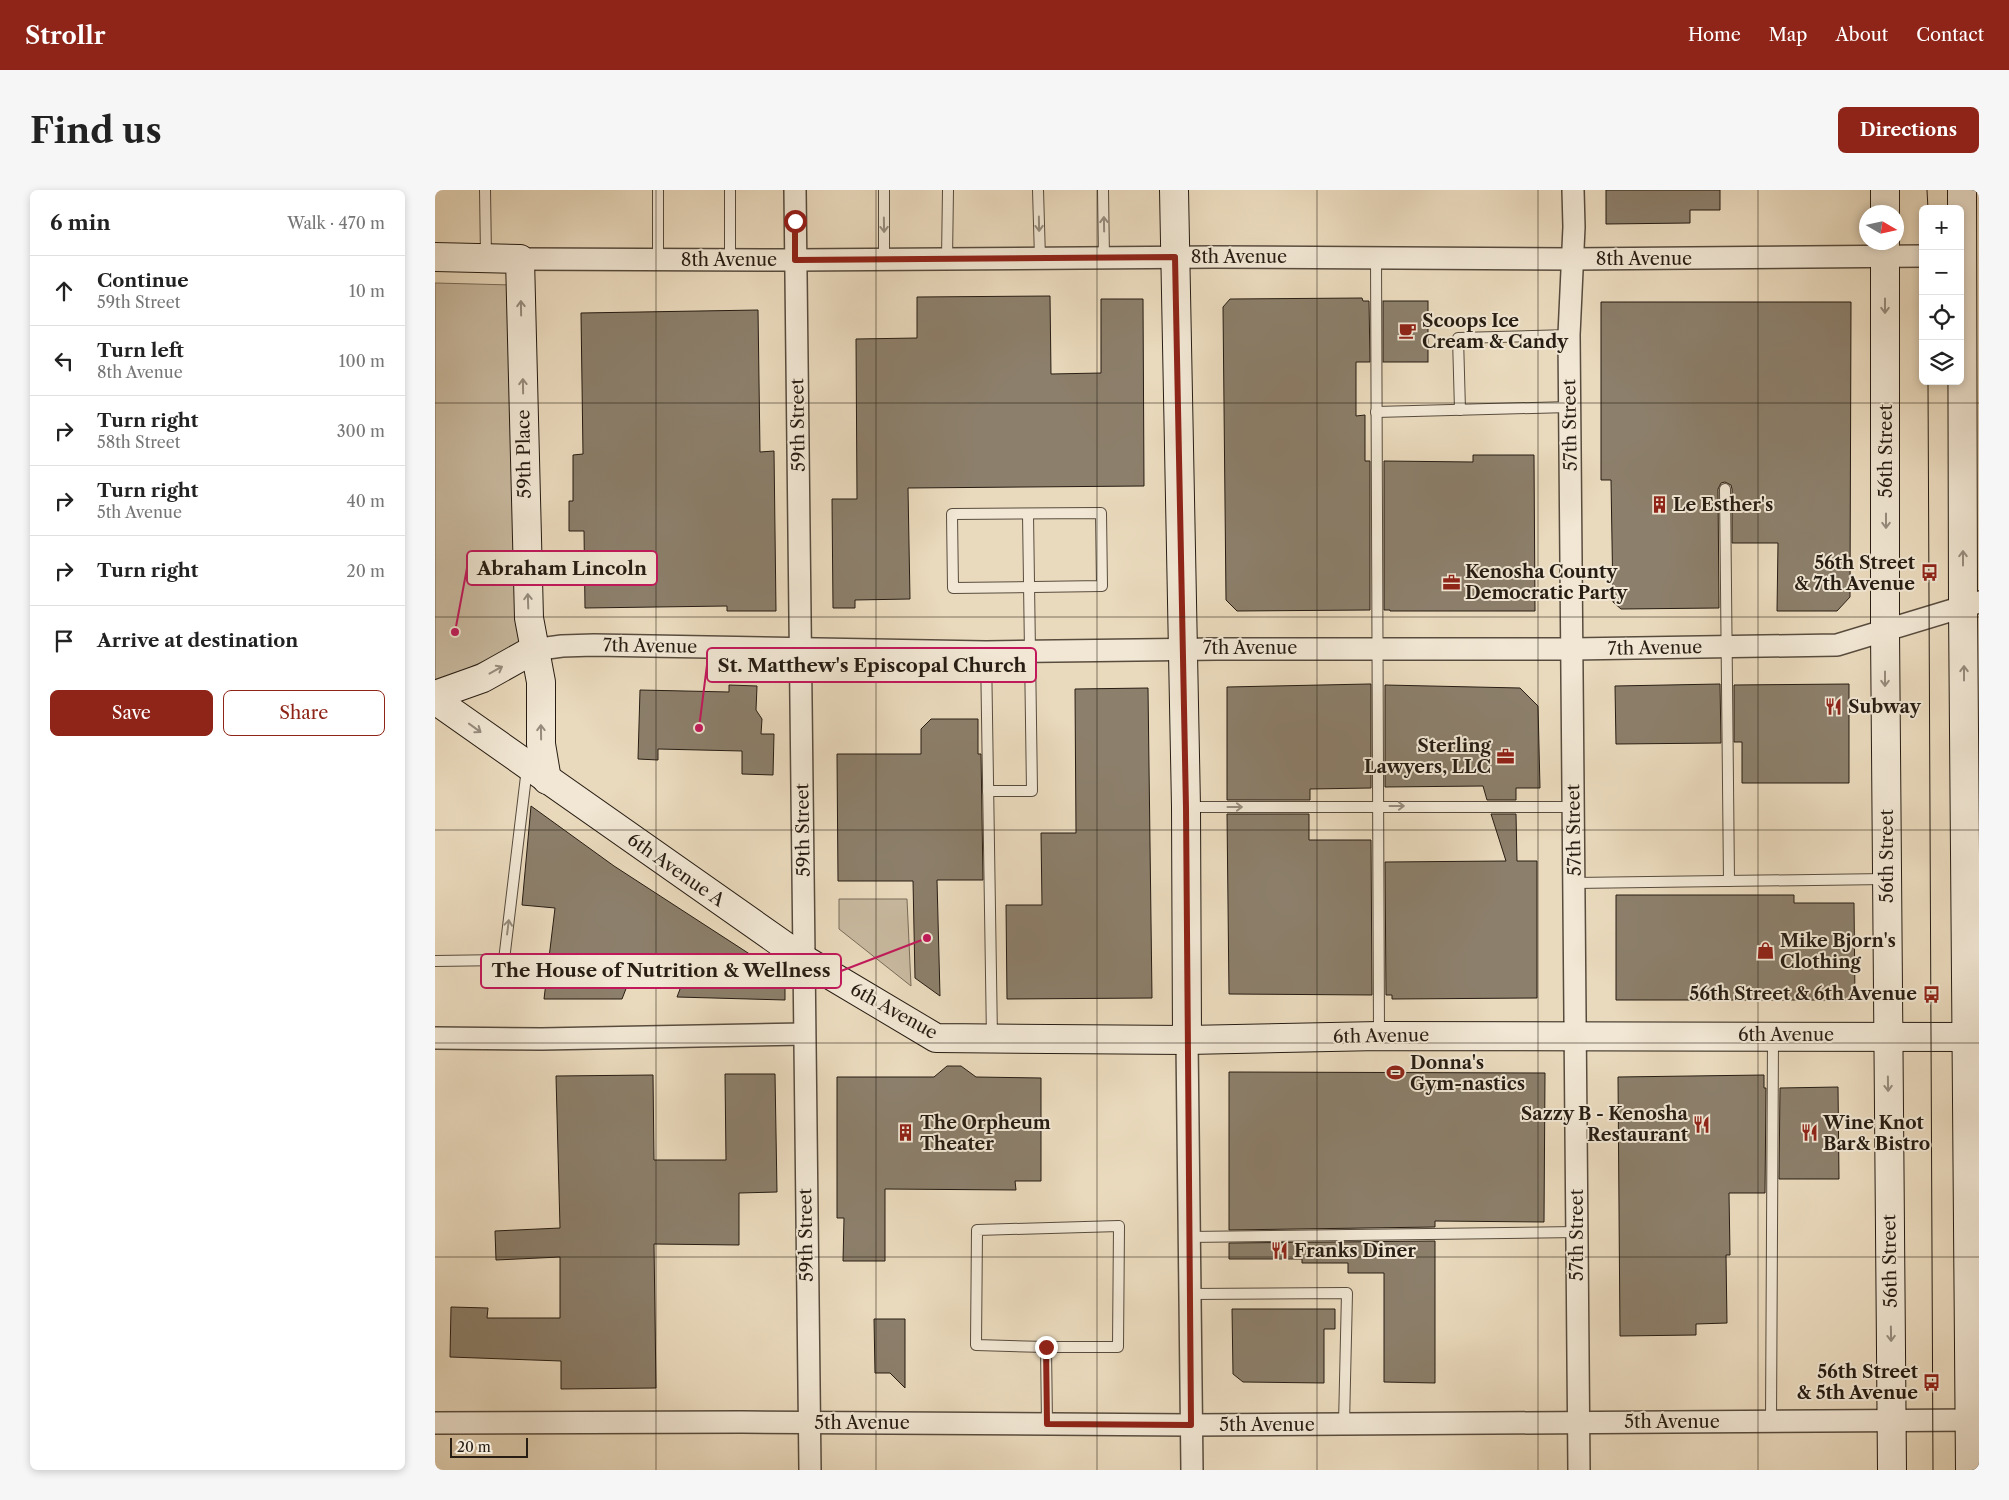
<!DOCTYPE html>
<meta charset="utf-8">
<style>
body{margin:0;font-family:"Libre Caslon Text",serif;background:#f6f6f6;color:#222}
.controls{position:absolute;right:15px;top:15px;display:grid;overflow:hidden;border-radius:8px;box-shadow:0 2px 8px #0003}
.controls button{width:45px;height:45px;display:grid;place-items:center;padding:0;border:0;border-bottom:1px solid #e0e0e0;background:#fff;color:#222;font:25px sans-serif}
.compass{position:absolute;left:1424px;top:15px;width:45px;height:45px;border-radius:50%;background:#fff;box-shadow:0 2px 8px #0003;rotate:99deg}
.scale{position:absolute;left:15px;bottom:12px;width:78px;box-sizing:border-box;padding-left:5px;border:2px solid #271d13;border-top:0;font-size:14px;line-height:18px;white-space:nowrap;color:#271d13;-webkit-text-stroke:4px #f1e7d4;paint-order:stroke}
.stop{position:absolute;width:15px;height:15px;margin:-11px;border:4px solid #8f2418;border-radius:50%;background:#fff}
.stop.end{background:#8f2418;border-color:#fff;box-shadow:0 1px 5px #0008}
.list{margin:0;padding:0;list-style:none}
h2{display:flex;justify-content:space-between;align-items:center;height:65px;margin:0;padding:0 20px;font-size:21px}
h2 small{font-size:16px;font-weight:400;color:#767676}
.list li{display:grid;grid-template-columns:32px 1fr auto;gap:15px;align-items:center;box-sizing:border-box;height:70px;padding:0 20px;border-top:1px solid #e0e0e0}
.list b{display:block;font-size:19px;white-space:nowrap}
.list p{margin:0;font-size:16px;white-space:nowrap;color:#767676}
.list em{font-size:16px;font-style:normal;color:#767676}
.actions{display:flex;gap:10px;padding:15px 20px}
.actions a{flex:1;padding:11px 0;border:1px solid #8f2418;border-radius:8px;text-align:center;font-size:18px;color:#8f2418}
.actions .main{background:#8f2418;color:#fff}
.icon{flex:none;width:28px;height:28px;fill:none;stroke:currentColor;stroke-width:2;stroke-linecap:round;stroke-linejoin:round}
.map{position:relative;flex:none;width:1544px;height:1280px;overflow:hidden;border-radius:8px}
header{display:flex;align-items:center;gap:30px;box-sizing:border-box;height:70px;padding:0 25px;background:#8f2418;color:#fff}
header strong{font-size:24px}
nav{display:flex;gap:28px;margin-inline-start:auto;font-size:18px}
.intro{display:flex;align-items:center;justify-content:space-between;box-sizing:border-box;height:120px;padding:0 30px}
h1{margin:0;font-size:35px}
.button{padding:12px 22px;border-radius:8px;background:#8f2418;color:#fff;font-size:18px;font-weight:700}
main{display:flex;gap:30px;padding:0 30px}
aside{flex:1;background:#fff;border-radius:8px;box-shadow:0 2px 8px #0003}
.map>svg:first-child{display:block}
.green{fill:#c9baa0;stroke:#786c5a}
.building{fill:#8c7f6b;stroke:#271d13}
.lines{fill:none;stroke-linecap:round;stroke-linejoin:round}
.lane-casing{stroke:#584c3e;stroke-width:12}
.street-casing{stroke:#584c3e;stroke-width:24}
.secondary-casing{stroke:#271d13;stroke-width:30}
.lane{stroke:#f1e7d4;stroke-width:10}
.street{stroke:#f1e7d4;stroke-width:21}
.secondary{stroke:#f1e7d4;stroke-width:28}
.tram{stroke:#271d13;stroke-width:1}
.oneway{stroke:#968c7d}
.route{stroke:#8f2418;stroke-width:6}
.grid{fill:none;stroke:#271d13;stroke-width:1;stroke-opacity:0.55}
.labels{text-anchor:middle;stroke-width:4;stroke-linejoin:round;paint-order:stroke}
.street-label{font-size:18px;fill:#271d13;stroke:#f1e7d4}
.poi-label{font-size:18px;font-weight:bold;fill:#271d13;stroke:#f1e7d4;text-anchor:start}
.leader{fill:none;stroke:#c2185b;stroke-width:2}
.callout-dot{fill:#c2185b;stroke:#f1e7d4;stroke-width:2}
.callout{fill:#f1e7d4;stroke:#c2185b;stroke-width:2}
.callout-label{font-size:19px;text-anchor:middle;font-weight:bold;fill:#271d13}
</style>
<header>
<strong>Strollr</strong>
<nav><a>Home</a><a>Map</a><a>About</a><a>Contact</a></nav>
</header>
<div class="intro"><h1>Find us</h1><a class="button">Directions</a></div>
<main>
<aside>
<h2>6 min<small>Walk · 470 m</small></h2>
<ul class="list">
<li><svg class="icon" aria-label="ahead" viewBox="0 0 24 24"><path d="M12 20V5M6 11l6-6 6 6"/></svg><div><b>Continue</b><p>59th Street</p></div><em>10 m</em></li>
<li><svg class="icon" aria-label="left" viewBox="0 0 24 24"><path d="M17 20v-9H6M10 6l-5 5 5 5"/></svg><div><b>Turn left</b><p>8th Avenue</p></div><em>100 m</em></li>
<li><svg class="icon" aria-label="right" viewBox="0 0 24 24"><path d="M7 20v-9h11M14 6l5 5-5 5"/></svg><div><b>Turn right</b><p>58th Street</p></div><em>300 m</em></li>
<li><svg class="icon" aria-label="right" viewBox="0 0 24 24"><path d="M7 20v-9h11M14 6l5 5-5 5"/></svg><div><b>Turn right</b><p>5th Avenue</p></div><em>40 m</em></li>
<li><svg class="icon" aria-label="right" viewBox="0 0 24 24"><path d="M7 20v-9h11M14 6l5 5-5 5"/></svg><div><b>Turn right</b></div><em>20 m</em></li>
<li><svg class="icon" aria-label="arrive" viewBox="0 0 24 24"><path d="M6 21V4h12l-3 4 3 4H6"/></svg><div><b>Arrive at destination</b></div></li>
</ul>
<div class="actions"><a class="main">Save</a><a>Share</a></div>
</aside>
<div class="map">
<svg width="1544" height="1280" viewBox="0 0 1544 1280">
<rect width="100%" height="100%" fill="#eadabd"/>
<filter id="stains"><feTurbulence type="fractalNoise" baseFrequency=".004" numOctaves="4"/><feColorMatrix values="0 0 0 0 .2 0 0 0 0 .09 0 0 0 0 .02 0 0 0 .5 -.17"/></filter>
<radialGradient id="worn" r=".72"><stop offset=".6" stop-color="#630" stop-opacity="0"/><stop offset="1" stop-color="#630" stop-opacity=".3"/></radialGradient>
<g class="green">
<polygon points="0,93 77,95 87,454 0,493"/>
<polygon points="404,709 472,709 476,796 404,739"/>
</g>
<g class="building">
<polygon points="1171,0 1285,0 1285,20 1255,20 1255,33 1171,34"/>
<polygon points="615,106 616,184 666,183 666,109 708,109 709,296 473,298 475,409 420,410 420,418 398,418 397,309 422,309 421,149 482,148 482,107"/>
<polygon points="927,108 928,111 934,111 935,172 921,172 921,226 930,225 930,271 935,271 935,420 802,421 791,410 788,117 795,109"/>
<rect x="948" y="111" width="45" height="61"/>
<polygon points="1166,112 1416,112 1415,407 1402,421 1342,421 1343,353 1297,353 1297,299 1296,295 1290,292 1286,293 1283,299 1284,418 1186,419 1178,412 1176,290 1166,290"/>
<polygon points="323,120 325,262 339,261 341,421 292,421 292,416 150,418 149,341 134,341 134,311 138,311 138,265 148,264 146,123"/>
<polygon points="1038,265 1099,265 1100,421 955,421 955,420 949,420 949,271 1038,272"/>
<polygon points="934,494 936,494 936,598 875,599 875,610 792,610 792,497"/>
<polygon points="1285,494 1286,553 1181,554 1180,496"/>
<polygon points="1414,494 1414,593 1307,593 1307,552 1299,552 1299,495"/>
<polygon points="294,495 322,496 321,520 327,529 326,544 339,544 338,585 307,584 307,561 223,559 223,570 203,569 205,500 294,502"/>
<polygon points="950,495 1085,498 1103,516 1105,598 1081,598 1081,610 1052,610 1048,596 950,597"/>
<polygon points="713,498 717,808 572,809 571,715 607,715 606,643 641,643 640,499"/>
<polygon points="496,529 543,529 543,564 546,564 548,690 502,690 505,806 480,788 478,691 403,691 402,564 486,564 486,539"/>
<polygon points="96,616 179,676 350,787 350,810 242,807 256,770 201,773 187,809 109,809 120,718 87,715"/>
<polygon points="792,624 874,624 874,650 936,650 937,805 794,804"/>
<polygon points="1056,624 1081,624 1082,671 1102,671 1102,808 957,809 957,805 951,805 950,672 1071,671"/>
<polygon points="1181,705 1359,705 1359,713 1419,713 1420,810 1181,810"/>
<polygon points="512,876 526,876 541,887 606,888 606,991 580,991 581,1000 450,999 450,1071 408,1071 409,1028 402,1028 402,887 499,887"/>
<polygon points="794,882 1110,883 1109,1032 1000,1031 1000,1037 794,1040"/>
<polygon points="290,884 340,884 342,1002 304,1003 304,1055 219,1054 221,1198 126,1199 126,1171 15,1167 16,1117 53,1118 52,1128 125,1128 125,1067 61,1070 60,1041 125,1038 121,886 218,885 219,970 291,970"/>
<polygon points="1329,885 1329,898 1331,898 1330,1003 1294,1003 1295,1065 1291,1065 1292,1133 1261,1134 1261,1145 1185,1146 1183,887"/>
<polygon points="1403,897 1404,989 1344,989 1345,898"/>
<polygon points="1000,1051 1000,1193 949,1192 949,1083 913,1083 913,1073 867,1073 867,1069 794,1069 794,1053"/>
<polygon points="797,1119 900,1119 900,1139 889,1139 889,1193 808,1192 798,1184"/>
<polygon points="439,1129 470,1129 470,1198 455,1183 440,1183"/>
</g>
<g class="lines">
<defs>
<g id="lane">
<polyline points="50,0 51,67"/>
<polyline points="295,0 295,70"/>
<polyline points="449,0 449,69"/>
<polyline points="603,0 605,68"/>
<polyline points="668,0 669,68"/>
<polyline points="941,67 944,845"/>
<polyline points="223,69 223,0"/>
<polyline points="512,69 513,0"/>
<polyline points="1025,220 1023,148 1134,145"/>
<polyline points="941,222 1134,217"/>
<polyline points="1290,299 1294,691"/>
<polygon points="666,323 667,396 518,398 517,324"/>
<polyline points="551,462 557,849"/>
<polyline points="553,601 597,601 593,324"/>
<polyline points="752,617 1138,617"/>
<polyline points="1139,693 1451,689"/>
<polyline points="0,771 69,770 92,578"/>
<polyline points="753,1047 1142,1042"/>
<polyline points="754,1104 912,1103 909,1234"/>
<polyline points="611,1157 541,1155 542,1040 684,1036 683,1157 611,1157 612,1234"/>
<polyline points="1336,1232 1338,849"/>
</g>
<g id="street">
<polyline points="360,0 375,1280"/>
<polyline points="1138,0 1139,37 1134,145 1144,1280"/>
<polyline points="85,69 360,70 779,67 1137,69 1488,66"/>
<polyline points="98,460 127,456 159,455 551,462 782,459 1137,459 1402,455 1544,412"/>
<polyline points="0,848 107,849 369,844"/>
<polyline points="752,850 757,1280"/>
<polyline points="0,1233 307,1232 756,1235 1544,1230"/>
</g>
<g id="secondary">
<polyline points="739,0 751,617 752,850"/>
<polyline points="1450,0 1450,22"/>
<polyline points="1527,0 1528,417 1535,1280"/>
<polyline points="1450,52 1450,441 1457,1280"/>
<polyline points="0,67 85,69 94,428 106,492 106,554 112,590"/>
<polyline points="0,505 48,488 98,460"/>
<polyline points="0,510 370,770 501,848 752,850 944,846 1544,847"/>
</g>
</defs>
<use href="#lane" class="lane-casing"/>
<use href="#street" class="street-casing"/>
<use href="#secondary" class="secondary-casing"/>
<use href="#lane" class="lane"/>
<use href="#street" class="street"/>
<use href="#secondary" class="secondary"/>
<g class="tram">
<polyline points="1492,0 1493,19"/>
<polyline points="1493,191 1498,1280"/>
</g>
</g>
<defs><path id="oneway-shaft" d="M-6 0H5M1.5-3L5.5 0L1.5 3" fill="none" stroke-width="1.6" stroke-linecap="round" stroke-linejoin="round" transform="scale(1.25)"/></defs>
<g class="oneway">
<use href="#oneway-shaft" transform="translate(604 34) rotate(89)"/>
<use href="#oneway-shaft" transform="translate(669 34) rotate(-91)"/>
<use href="#oneway-shaft" transform="translate(449 35) rotate(89)"/>
<use href="#oneway-shaft" transform="translate(1450 116) rotate(90)"/>
<use href="#oneway-shaft" transform="translate(86 118) rotate(-91)"/>
<use href="#oneway-shaft" transform="translate(88 196) rotate(-91)"/>
<use href="#oneway-shaft" transform="translate(1451 331) rotate(90)"/>
<use href="#oneway-shaft" transform="translate(1528 368) rotate(-90)"/>
<use href="#oneway-shaft" transform="translate(93 411) rotate(-92)"/>
<use href="#oneway-shaft" transform="translate(61 480) rotate(-29)"/>
<use href="#oneway-shaft" transform="translate(1529 483) rotate(-90)"/>
<use href="#oneway-shaft" transform="translate(1450 489) rotate(90)"/>
<use href="#oneway-shaft" transform="translate(40 538) rotate(36)"/>
<use href="#oneway-shaft" transform="translate(106 542) rotate(-91)"/>
<use href="#oneway-shaft" transform="translate(962 616)"/>
<use href="#oneway-shaft" transform="translate(800 617)"/>
<use href="#oneway-shaft" transform="translate(73 737) rotate(-83)"/>
<use href="#oneway-shaft" transform="translate(1453 894) rotate(89)"/>
<use href="#oneway-shaft" transform="translate(1456 1144) rotate(89)"/>
</g>
<g class="lines">
<polyline class="route" points="360,31 360,70 740,67 751,618 756,1235 612,1234 611,1157"/>
</g>
<path class="grid" d="M221,0V1280M441,0V1280M662,0V1280M882,0V1280M1103,0V1280M1323,0V1280M0,213H1544M0,427H1544M0,640H1544M0,853H1544M0,1067H1544"/>
<defs>
<symbol id="cafe-bare" viewBox="-9 -9 18 18"><path d="M-5.5-4.5H6V0H3Q3 3.5 0 3.5H-2.5Q-5.5 3.5-5.5 0ZM3-3.2v2h1.7v-2ZM-6 4.5H4V6H-6Z" fill="#8f2418" stroke="#f1e7d4" stroke-width="2.5" paint-order="stroke"/></symbol>
<symbol id="building-bare" viewBox="-9 -9 18 18"><path d="M-4-6H4V6H1V3H-1V6H-4ZM-2.5-4.3h1.7v1.8h-1.7ZM.8-4.3h1.7v1.8H.8ZM-2.5-1h1.7V.8h-1.7ZM.8-1h1.7V.8H.8Z" fill="#8f2418" stroke="#f1e7d4" stroke-width="2.5" paint-order="stroke"/></symbol>
<symbol id="bus-bare" viewBox="-9 -9 18 18"><path d="M-5-6H5V4H4V6H2V4H-2V6H-4V4H-5ZM-3.5-4V0h7V-4ZM-3.5 1.2v1.5H-2V1.2ZM2 1.2v1.5H3.5V1.2Z" fill="#8f2418" stroke="#f1e7d4" stroke-width="2.5" paint-order="stroke"/></symbol>
<symbol id="office-bare" viewBox="-9 -9 18 18"><path d="M-6-3h4V-5.5h4V-3h4V5H-6ZM-1-4.5V-3h2v-1.5ZM-6 0V1H6V0Z" fill="#8f2418" stroke="#f1e7d4" stroke-width="2.5" paint-order="stroke"/></symbol>
<symbol id="restaurant-bare" viewBox="-9 -9 18 18"><path d="M-5-6h1v4h1v-4h1v4h1v-4h1v5L-1.5 .5V6h-2V.5L-5-1ZM5-6V6H3V1.5H1.5Q1.5-4 5-6Z" fill="#8f2418" stroke="#f1e7d4" stroke-width="2.5" paint-order="stroke"/></symbol>
<symbol id="shop-bare" viewBox="-9 -9 18 18"><path d="M-5-2.5h2.3a2.7 3.5 0 0 1 5.4 0H5L5.5 6h-11ZM-1.5-2.5h3a1.5 2.3 0 0 0-3 0Z" fill="#8f2418" stroke="#f1e7d4" stroke-width="2.5" paint-order="stroke"/></symbol>
<symbol id="stadium-bare" viewBox="-9 -9 18 18"><path d="M0-5a6.5 5 0 1 0 0 10a6.5 5 0 1 0 0-10ZM-3.5-1.8h7v3.6h-7Z" fill="#8f2418" stroke="#f1e7d4" stroke-width="2.5" paint-order="stroke"/></symbol>
</defs>
<g fill-rule="evenodd">
<use href="#cafe-bare" x="960" y="128" width="25" height="25"/>
<use href="#building-bare" x="1212" y="302" width="25" height="25"/>
<use href="#bus-bare" x="1482" y="370" width="25" height="25"/>
<use href="#office-bare" x="1004" y="380" width="25" height="25"/>
<use href="#restaurant-bare" x="1386" y="504" width="25" height="25"/>
<use href="#office-bare" x="1058" y="554" width="25" height="25"/>
<use href="#shop-bare" x="1318" y="748" width="25" height="25"/>
<use href="#bus-bare" x="1484" y="792" width="25" height="25"/>
<use href="#stadium-bare" x="948" y="870" width="25" height="25"/>
<use href="#restaurant-bare" x="1254" y="922" width="25" height="25"/>
<use href="#building-bare" x="458" y="930" width="25" height="25"/>
<use href="#restaurant-bare" x="1362" y="930" width="25" height="25"/>
<use href="#restaurant-bare" x="832" y="1048" width="25" height="25"/>
<use href="#bus-bare" x="1484" y="1180" width="25" height="25"/>
</g>
<g class="labels">
<g class="street-label">
<text x="804" y="73">8th Avenue</text>
<text x="1209" y="75">8th Avenue</text>
<text x="294" y="76">8th Avenue</text>
<text transform="translate(363 235) rotate(-91)" y="6">59th Street</text>
<text transform="translate(1135 235) rotate(-91)" y="6">57th Street</text>
<text transform="translate(1451 261) rotate(-90)" y="6">56th Street</text>
<text transform="translate(89 264) rotate(-91)" y="6">59th Place</text>
<text transform="translate(215 456) rotate(1)" y="6">7th Avenue</text>
<text x="815" y="464">7th Avenue</text>
<text transform="translate(1220 458) rotate(-1)" y="6">7th Avenue</text>
<text transform="translate(368 640) rotate(-91)" y="6">59th Street</text>
<text transform="translate(1139 640) rotate(-91)" y="6">57th Street</text>
<text transform="translate(1452 666) rotate(-90)" y="6">56th Street</text>
<text transform="translate(241 680) rotate(35)" y="6">6th Avenue A</text>
<text transform="translate(459 821) rotate(29)" y="6">6th Avenue</text>
<text x="1351" y="851">6th Avenue</text>
<text transform="translate(946 846) rotate(-1)" y="6">6th Avenue</text>
<text transform="translate(371 1045) rotate(-91)" y="6">59th Street</text>
<text transform="translate(1142 1045) rotate(-90)" y="6">57th Street</text>
<text transform="translate(1455 1071) rotate(-91)" y="6">56th Street</text>
<text x="1237" y="1238">5th Avenue</text>
<text x="427" y="1239">5th Avenue</text>
<text x="832" y="1241">5th Avenue</text>
</g>
<g class="poi-label">
<text x="987" y="137">Scoops Ice<tspan x="987" dy="21">Cream &amp; Candy</tspan></text>
<text x="1238" y="321">Le Esther's</text>
<text x="1480" y="379" text-anchor="end">56th Street<tspan x="1480" dy="21">&amp; 7th Avenue</tspan></text>
<text x="1030" y="388">Kenosha County<tspan x="1030" dy="21">Democratic Party</tspan></text>
<text x="1413" y="523">Subway</text>
<text x="1056" y="562" text-anchor="end">Sterling<tspan x="1056" dy="21">Lawyers, LLC</tspan></text>
<text x="1345" y="757">Mike Bjorn's<tspan x="1345" dy="21">Clothing</tspan></text>
<text x="1482" y="810" text-anchor="end">56th Street &amp; 6th Avenue</text>
<text x="975" y="879">Donna's<tspan x="975" dy="21">Gym-nastics</tspan></text>
<text x="1253" y="930" text-anchor="end">Sazzy B - Kenosha<tspan x="1253" dy="21">Restaurant</tspan></text>
<text x="485" y="939">The Orpheum<tspan x="485" dy="21">Theater</tspan></text>
<text x="1388" y="939">Wine Knot<tspan x="1388" dy="21">Bar&amp; Bistro</tspan></text>
<text x="859" y="1067">Franks Diner</text>
<text x="1483" y="1188" text-anchor="end">56th Street<tspan x="1483" dy="21">&amp; 5th Avenue</tspan></text>
</g>
</g>
<path class="leader" d="M20 442L32 378M264 538L272 475M492 748L406 781"/>
<g class="callout-dot">
<circle cx="20" cy="442" r="5"/>
<circle cx="264" cy="538" r="5"/>
<circle cx="492" cy="748" r="5"/>
</g>
<g class="callout">
<rect x="32" y="361" width="190" height="34" rx="5"/>
<rect x="272" y="458" width="329" height="34" rx="5"/>
<rect x="46" y="764" width="360" height="34" rx="5"/>
</g>
<g class="callout-label">
<text x="127" y="385">Abraham Lincoln</text>
<text x="437" y="482">St. Matthew's Episcopal Church</text>
<text x="226" y="787">The House of Nutrition &amp; Wellness</text>
</g>
<rect width="100%" height="100%" filter="url(#stains)"/>
<rect width="100%" height="100%" fill="url(#worn)"/>
</svg>
<div class="controls">
<button>+</button>
<button>−</button>
<button><svg class="icon" aria-label="locate" viewBox="0 0 24 24"><circle cx="12" cy="12" r="6"/><path d="M12 2v4M12 18v4M2 12h4M18 12h4"/></svg></button>
<button><svg class="icon" aria-label="layers" viewBox="0 0 24 24"><path d="M12 4l9 5-9 5-9-5zM3 14l9 5 9-5"/></svg></button>
</div>
<svg class="compass" viewBox="-18 -18 36 36"><path d="M0-13l5 13h-10z" fill="#e53935"/><path d="M0 13l5-13h-10z" fill="#767676"/></svg>
<div class="scale">20 m</div>
<div class="stop" style="left:360px;top:31px"></div>
<div class="stop end" style="left:611px;top:1157px"></div>
</div>
</main>
